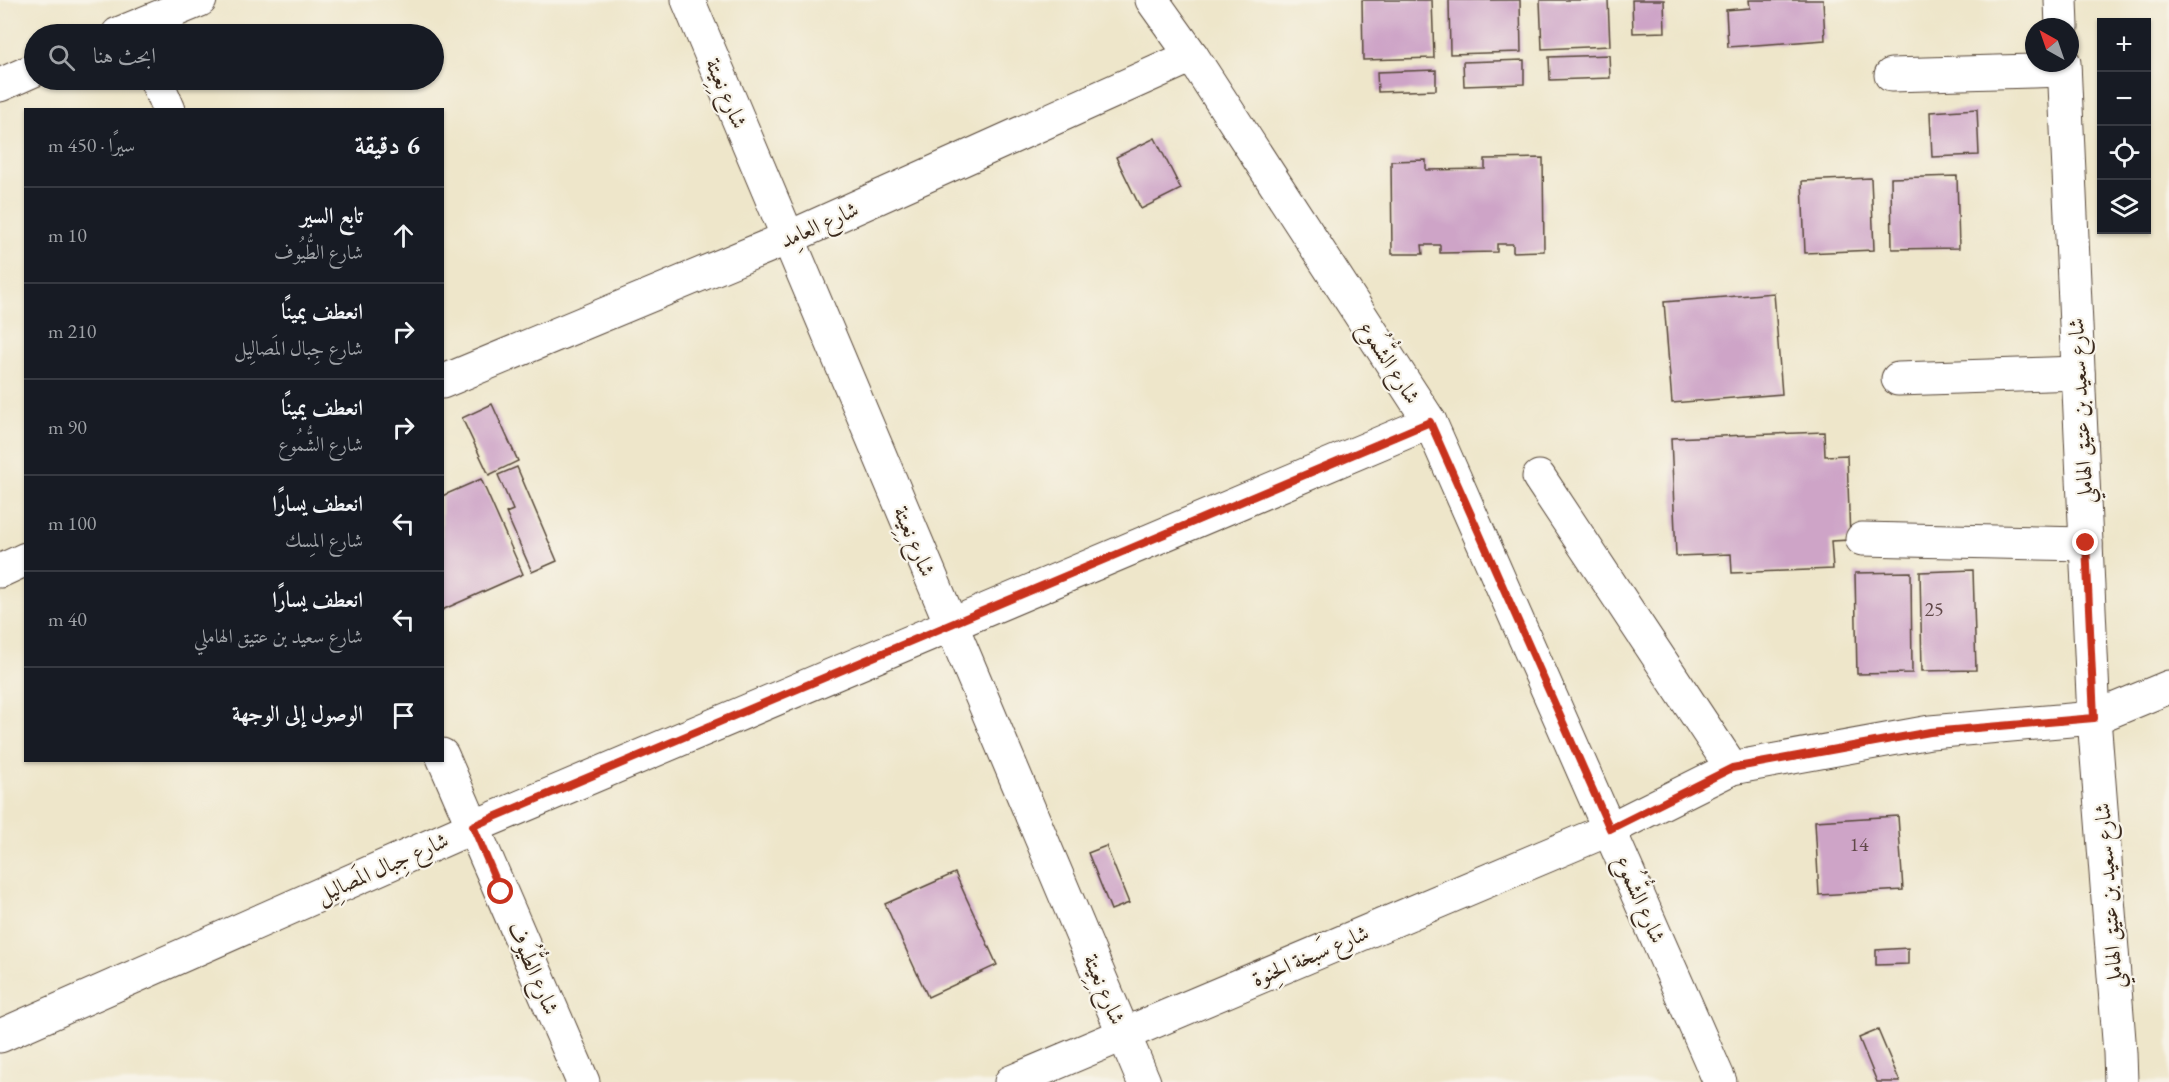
<!DOCTYPE html>
<html lang="ar">
<meta charset="utf-8">
<style>
body{margin:0;font-family:"EB Garamond",Amiri,serif;background:#242831;color:#f1f3f6;direction:rtl}
.controls{position:absolute;right:18px;top:18px;display:grid;overflow:hidden;border-radius:0px;box-shadow:0 2px 4px #0004}
.controls button{width:54px;height:54px;display:grid;place-items:center;padding:0;border:0;border-bottom:2px solid #363941;background:#171b24;color:#f1f3f6;font:30px sans-serif}
.compass{position:absolute;left:2025px;top:18px;width:54px;height:54px;border-radius:50%;background:#171b24;box-shadow:0 2px 4px #0004;rotate:320deg}
.stop{position:absolute;width:18px;height:18px;margin:-14px;border:4px solid #c8321e;border-radius:50%;background:#fff}
.stop.end{background:#c8321e;border-color:#fff;box-shadow:0 2px 6px #0008}
.list{margin:0;padding:0;list-style:none}
h2{display:flex;justify-content:space-between;align-items:center;height:78px;margin:0;padding:0 24px;font-size:26px}
h2 small{font-size:20px;font-weight:400;color:#9ea1a6}
.list li{display:grid;grid-template-columns:39px 1fr auto;gap:18px;align-items:center;box-sizing:border-box;height:96px;padding:0 24px;border-top:2px solid #363941}
.list b{display:block;font-size:22px;white-space:nowrap}
.list p{margin:0;font-size:20px;white-space:nowrap;color:#9ea1a6}
.list em{font-size:20px;font-style:normal;color:#9ea1a6}
.icon{flex:none;width:33px;height:33px;fill:none;stroke:currentColor;stroke-width:2;stroke-linecap:round;stroke-linejoin:round}
.map{position:relative;flex:none;width:2169px;height:1082px;overflow:hidden;direction:ltr}
.search{position:absolute;background:#171b24;box-shadow:0 2px 4px #0004;left:24px;top:24px;width:420px;height:66px;display:flex;align-items:center;gap:15px;box-sizing:border-box;padding:0 21px;border-radius:33px;color:#9ea1a6;font-size:22px}
.panel{position:absolute;background:#171b24;box-shadow:0 2px 4px #0004;left:24px;top:108px;width:420px;height:654px;border-radius:0px;direction:rtl}
.map>svg:first-child{display:block}
.building{fill:#cea4c7}
.lines{fill:none;stroke-linecap:round;stroke-linejoin:round}
.minor-casing{stroke:#564638;stroke-width:35}
.minor{stroke:#fff;stroke-width:33}
.route{stroke:#c8321e;stroke-width:8}
.labels{text-anchor:middle;stroke-width:4.5;stroke-linejoin:round;paint-order:stroke}
.number-label{font-size:20px;fill:#604848}
.street-label{font-size:22px;fill:#3b2a1e;stroke:#f7f3e8}
</style>
<div class="map">
<svg width="2169" height="1082" viewBox="0 0 2169 1082">
<rect width="100%" height="100%" fill="#f7f3e8"/>
<filter id="ink" filterUnits="userSpaceOnUse"><feTurbulence type="fractalNoise" baseFrequency=".0167" numOctaves="2"/><feDisplacementMap in="SourceGraphic" scale="12" xChannelSelector="R" yChannelSelector="G"/><feConvolveMatrix kernelMatrix="1 2 1 2 8 2 1 2 1" color-interpolation-filters="sRGB"/></filter>
<filter id="wash" filterUnits="userSpaceOnUse"><feTurbulence type="fractalNoise" baseFrequency=".008" numOctaves="4" result="noise"/><feDisplacementMap in="SourceGraphic" scale="24" xChannelSelector="R" yChannelSelector="G"/><feGaussianBlur stdDeviation="1.35" result="paint"/><feColorMatrix in="noise" values="0 0 0 0 0 0 0 0 0 0 0 0 0 0 0 0 0 1.4 0 .05"/><feComposite in="paint" operator="in"/></filter>
<g filter="url(#wash)">
<rect width="100%" height="100%" fill="#eee6ca"/>
<g id="blocks">
<g class="building">
<polygon points="1362,0 1432,0 1434,58 1363,60"/>
<polygon points="1449,0 1520,0 1521,52 1450,54"/>
<polygon points="1540,0 1608,0 1610,46 1542,49"/>
<polygon points="1632,0 1664,0 1665,32 1633,33"/>
<polygon points="1749,0 1823,0 1825,40 1728,47 1726,10 1750,8"/>
<polygon points="1609,55 1610,78 1550,80 1549,57"/>
<polygon points="1524,60 1524,84 1464,86 1463,62"/>
<polygon points="1436,70 1436,90 1378,92 1377,72"/>
<polygon points="1977,109 1979,155 1932,157 1930,112"/>
<polygon points="1155,138 1181,189 1141,209 1116,157"/>
<polygon points="1543,158 1544,251 1513,252 1513,244 1497,244 1497,252 1440,253 1440,245 1422,245 1423,254 1392,254 1391,161 1426,160 1426,170 1485,169 1485,159"/>
<polygon points="1957,176 1959,248 1892,249 1891,178"/>
<polygon points="1871,178 1874,250 1805,253 1802,181"/>
<polygon points="1774,293 1782,394 1672,403 1664,302"/>
<polygon points="492,404 518,461 489,475 462,418"/>
<polygon points="1824,432 1825,456 1847,455 1850,540 1831,541 1833,569 1732,573 1731,554 1676,556 1671,438"/>
<polygon points="517,467 557,561 532,572 506,513 513,510 498,475"/>
<polygon points="481,479 523,574 442,610 442,496"/>
<polygon points="1973,570 1976,670 1922,671 1920,572"/>
<polygon points="1911,572 1912,673 1857,674 1855,573"/>
<polygon points="1898,816 1903,890 1819,895 1815,821"/>
<polygon points="1106,846 1129,903 1111,910 1088,853"/>
<polygon points="955,873 997,965 928,997 885,904"/>
<polygon points="1908,948 1908,964 1876,965 1876,950"/>
<polygon points="1878,1030 1900,1082 1877,1082 1859,1038"/>
</g>
</g>
</g>
<g filter="url(#ink)">
<use href="#blocks" fill-opacity="0" stroke="#564638" stroke-width="1.5"/>
<g class="lines">
<defs>
<g id="minor">
<polyline points="688,0 1144,1082"/>
<polyline points="1152,0 1192,56 1430,422 1720,1082"/>
<polyline points="2061,0 2062,27"/>
<polyline points="118,34 200,0"/>
<polyline points="2064,63 2094,718 2120,1053 2121,1082"/>
<polyline points="1891,75 2064,70"/>
<polyline points="156,80 169,110"/>
<polyline points="0,85 34,70"/>
<polyline points="1898,379 2078,373"/>
<polyline points="442,382 788,238 1192,56"/>
<polyline points="1539,477 1732,768"/>
<polyline points="1862,539 2086,544"/>
<polyline points="0,571 26,559"/>
<polyline points="442,755 583,1082"/>
<polyline points="0,1036 473,827 1430,422"/>
<polyline points="1011,1082 1610,829 1732,768 1930,732 2094,718 2169,687"/>
</g>
</defs>
<use href="#minor" class="minor-casing"/>
<use href="#minor" class="minor"/>
</g>
</g>
<g class="lines" filter="url(#ink)">
<polyline class="route" points="501,892 473,826 1430,422 1610,829 1732,768 1930,732 2094,718 2086,543"/>
</g>
<g class="labels">
<g class="number-label">
<text x="1934" y="616">25</text>
<text x="1859" y="851">14</text>
</g>
<g class="street-label">
<text transform="translate(727 93) rotate(67)" y="8">شارع نِعِيتة</text>
<text transform="translate(819 224) rotate(-24)" y="8">شارع العامِد</text>
<text transform="translate(1390 362) rotate(57)" y="8">شارع الشُّمُوع</text>
<text transform="translate(2080 411) rotate(-93)" y="8">شارع سعيد بن عتيق الهاملي</text>
<text transform="translate(915 541) rotate(67)" y="8">شارع نِعِيتة</text>
<text transform="translate(382 867) rotate(-24)" y="8">شارع جِبال المَصالِيل</text>
<text transform="translate(2108 896) rotate(-94)" y="8">شارع سعيد بن عتيق الهاملي</text>
<text transform="translate(1641 899) rotate(66)" y="8">شارع الشُّمُوع</text>
<text transform="translate(1310 955) rotate(-23)" y="8">شارع سَبخة الحِنوة</text>
<text transform="translate(534 968) rotate(67)" y="8">شارع الطُّيُوف</text>
<text transform="translate(1105 989) rotate(67)" y="8">شارع نِعِيتة</text>
</g>
</g>
</svg>
<div class="controls">
<button>+</button>
<button>−</button>
<button><svg class="icon" aria-label="locate" viewBox="0 0 24 24"><circle cx="12" cy="12" r="6"/><path d="M12 2v4M12 18v4M2 12h4M18 12h4"/></svg></button>
<button><svg class="icon" aria-label="layers" viewBox="0 0 24 24"><path d="M12 4l9 5-9 5-9-5zM3 14l9 5 9-5"/></svg></button>
</div>
<svg class="compass" viewBox="-18 -18 36 36"><path d="M0-13l5 13h-10z" fill="#e53935"/><path d="M0 13l5-13h-10z" fill="#9ea1a6"/></svg>
<div class="stop" style="left:501px;top:892px"></div>
<div class="stop end" style="left:2086px;top:543px"></div>
<div class="search"><svg class="icon" aria-label="search" viewBox="0 0 24 24"><circle cx="10" cy="10" r="6"/><path d="M15 15l6 6"/></svg>ابحث هنا</div>
<section class="panel">
<h2>6 دقيقة<small>سيرًا · 450 m</small></h2>
<ul class="list">
<li><svg class="icon" aria-label="ahead" viewBox="0 0 24 24"><path d="M12 20V5M6 11l6-6 6 6"/></svg><div><b>تابع السير</b><p>شارع الطُّيُوف</p></div><em>10 m</em></li>
<li><svg class="icon" aria-label="right" viewBox="0 0 24 24"><path d="M7 20v-9h11M14 6l5 5-5 5"/></svg><div><b>انعطف يمينًا</b><p>شارع جِبال المَصالِيل</p></div><em>210 m</em></li>
<li><svg class="icon" aria-label="right" viewBox="0 0 24 24"><path d="M7 20v-9h11M14 6l5 5-5 5"/></svg><div><b>انعطف يمينًا</b><p>شارع الشُّمُوع</p></div><em>90 m</em></li>
<li><svg class="icon" aria-label="left" viewBox="0 0 24 24"><path d="M17 20v-9H6M10 6l-5 5 5 5"/></svg><div><b>انعطف يسارًا</b><p>شارع المِسك</p></div><em>100 m</em></li>
<li><svg class="icon" aria-label="left" viewBox="0 0 24 24"><path d="M17 20v-9H6M10 6l-5 5 5 5"/></svg><div><b>انعطف يسارًا</b><p>شارع سعيد بن عتيق الهاملي</p></div><em>40 m</em></li>
<li><svg class="icon" aria-label="arrive" viewBox="0 0 24 24"><path d="M6 21V4h12l-3 4 3 4H6"/></svg><div><b>الوصول إلى الوجهة</b></div></li>
</ul>
</section>
</div>
